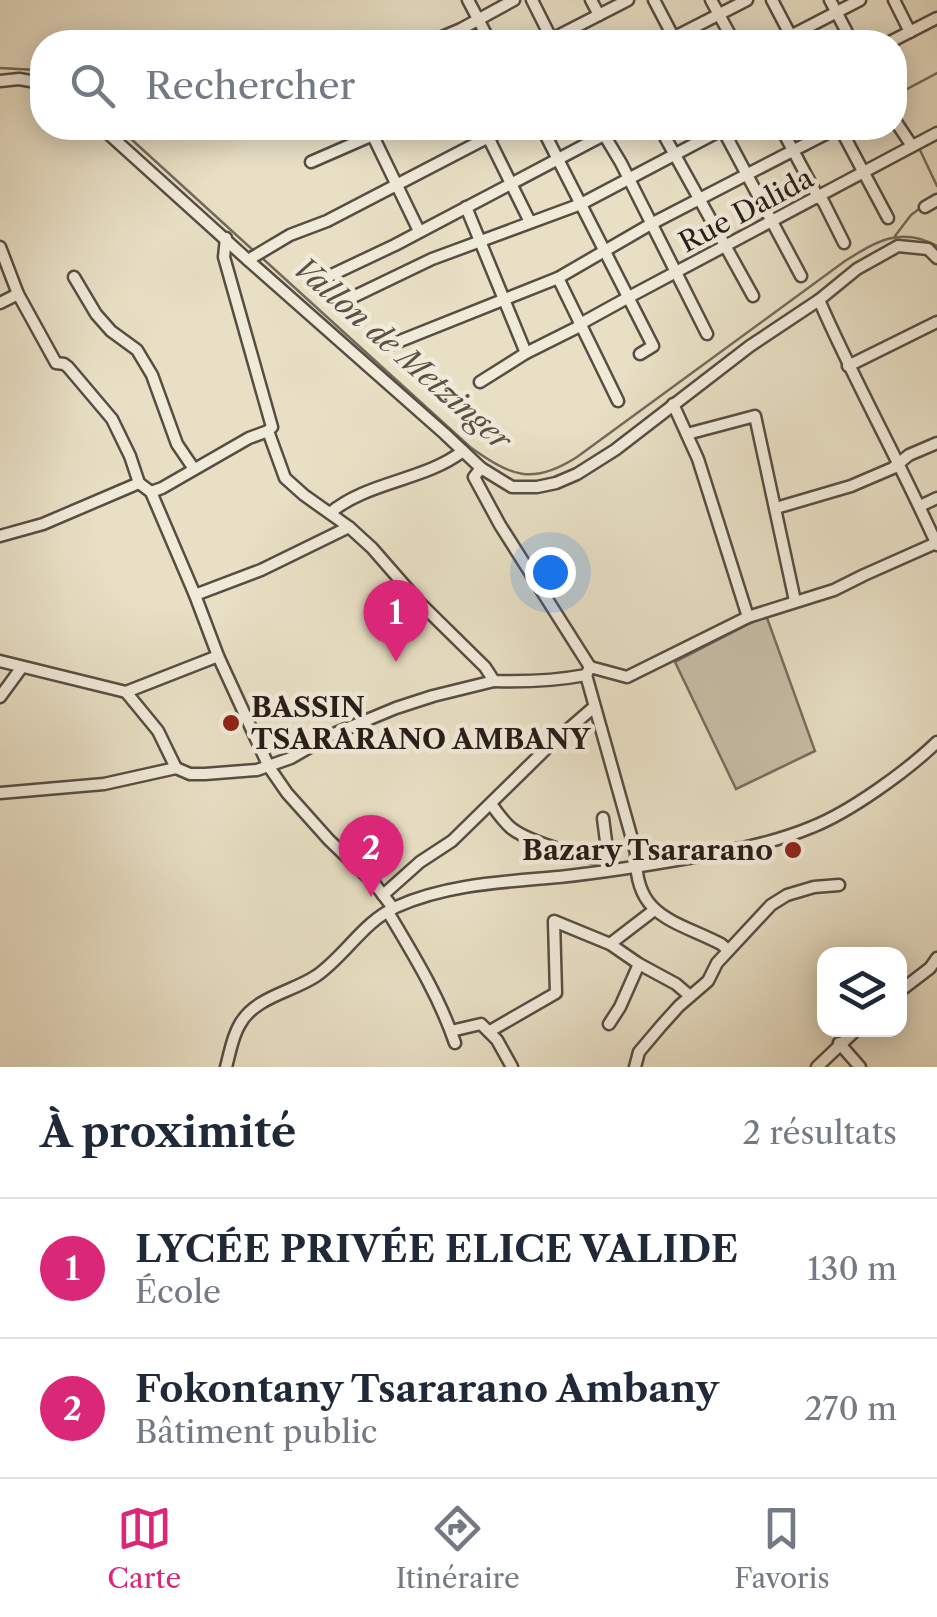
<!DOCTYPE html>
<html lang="fr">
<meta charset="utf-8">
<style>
body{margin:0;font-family:"Libre Caslon Text",serif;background:#f2f2f3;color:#1f2937}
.controls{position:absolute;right:30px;bottom:30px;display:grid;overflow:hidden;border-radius:20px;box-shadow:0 5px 25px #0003}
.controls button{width:90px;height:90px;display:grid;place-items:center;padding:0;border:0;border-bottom:2px solid #e0e1e3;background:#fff;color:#1f2937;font:50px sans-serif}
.you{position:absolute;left:550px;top:572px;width:35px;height:35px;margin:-25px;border:8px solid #fff;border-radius:50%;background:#1a73e8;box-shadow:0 0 0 15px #1a73e833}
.badge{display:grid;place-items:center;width:65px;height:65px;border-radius:50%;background:#db2777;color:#fff;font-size:32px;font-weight:700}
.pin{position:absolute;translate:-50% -82px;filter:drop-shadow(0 2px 5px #0008)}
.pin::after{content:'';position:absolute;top:52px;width:35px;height:30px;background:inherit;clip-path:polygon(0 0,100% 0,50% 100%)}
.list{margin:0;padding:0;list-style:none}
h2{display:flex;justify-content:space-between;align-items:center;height:130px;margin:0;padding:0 40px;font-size:42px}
h2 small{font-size:32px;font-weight:400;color:#747a83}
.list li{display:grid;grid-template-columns:65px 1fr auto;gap:30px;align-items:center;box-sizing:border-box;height:140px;padding:0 40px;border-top:2px solid #e0e1e3}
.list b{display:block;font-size:38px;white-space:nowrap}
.list p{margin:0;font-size:32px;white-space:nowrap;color:#747a83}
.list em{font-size:32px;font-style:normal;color:#747a83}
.icon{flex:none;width:55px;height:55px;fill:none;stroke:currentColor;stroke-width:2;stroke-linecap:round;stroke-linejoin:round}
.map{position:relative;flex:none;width:937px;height:1067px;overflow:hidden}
.search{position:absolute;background:#fff;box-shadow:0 5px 25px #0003;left:30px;right:30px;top:30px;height:110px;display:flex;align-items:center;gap:25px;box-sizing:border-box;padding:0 35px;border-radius:40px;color:#747a83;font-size:38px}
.sheet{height:410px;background:#fff}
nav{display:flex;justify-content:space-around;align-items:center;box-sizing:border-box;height:140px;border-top:2px solid #e0e1e3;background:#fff;font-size:28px;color:#747a83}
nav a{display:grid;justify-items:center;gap:5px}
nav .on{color:#db2777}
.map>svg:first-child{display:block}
.green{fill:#c7bea7;stroke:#786d60;stroke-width:2.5}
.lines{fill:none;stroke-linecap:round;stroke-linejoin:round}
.stream{stroke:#74695c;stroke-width:2.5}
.minor-casing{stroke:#584d43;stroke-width:15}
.minor{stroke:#f0ead9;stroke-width:10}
.poi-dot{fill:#8f2418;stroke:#f0ead9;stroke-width:4}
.labels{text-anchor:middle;stroke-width:9;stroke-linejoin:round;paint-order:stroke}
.street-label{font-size:28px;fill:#281c18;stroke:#f0ead9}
.poi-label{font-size:28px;font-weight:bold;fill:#281c18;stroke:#f0ead9;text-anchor:start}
.water-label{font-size:30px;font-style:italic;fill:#5b5046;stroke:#f0ead9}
</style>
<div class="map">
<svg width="937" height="1067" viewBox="0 0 937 1067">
<rect width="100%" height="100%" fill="#e8dfc4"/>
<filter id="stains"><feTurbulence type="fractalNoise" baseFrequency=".002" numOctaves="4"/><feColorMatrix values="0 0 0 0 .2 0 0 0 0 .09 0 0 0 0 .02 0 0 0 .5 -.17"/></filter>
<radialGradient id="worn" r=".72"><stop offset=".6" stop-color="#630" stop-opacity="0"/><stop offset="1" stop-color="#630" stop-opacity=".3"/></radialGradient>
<polygon class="green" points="766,615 815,751 736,789 675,662"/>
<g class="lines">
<g class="stream">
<polyline points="719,8 734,0"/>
<polyline points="0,68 37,70 42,72"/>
<polyline points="894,96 937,73"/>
<polyline points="119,128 255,252"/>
<polyline points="919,148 937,186"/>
<polyline points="920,148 937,140"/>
<polyline points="895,236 911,215 923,206"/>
<path d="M261,257L470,447C511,476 532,486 577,457L845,261C877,241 901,226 937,246"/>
</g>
<defs>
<g id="minor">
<polyline points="468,0 490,42"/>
<polyline points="532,0 553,42"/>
<polyline points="591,0 599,15"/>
<polyline points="654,0 676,42"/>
<polyline points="711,0 734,42"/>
<polyline points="772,0 794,42"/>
<polyline points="830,0 852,42"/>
<polyline points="894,0 910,32"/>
<polyline points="552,39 628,0"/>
<polyline points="430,42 461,29 514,0"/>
<polyline points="665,42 747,0"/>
<polyline points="779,42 860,0"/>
<polyline points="890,42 937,18"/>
<polyline points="0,81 19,79 42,83"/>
<polyline points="894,119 912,146"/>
<polyline points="102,128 248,260 445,434 481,468 512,487 537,487 556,483 577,474 615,450 750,346 819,300 857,269 898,246 928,249 937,258"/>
<polyline points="542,128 653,346 640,354"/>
<polyline points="600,128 621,163 707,334"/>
<polyline points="660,128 753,296"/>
<polyline points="722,128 801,276"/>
<polyline points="781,128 818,197 823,201 844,243"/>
<polyline points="840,128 888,218"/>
<polyline points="373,136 419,231"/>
<polyline points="488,137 530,222"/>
<polyline points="311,162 389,128"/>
<polyline points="466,207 526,353"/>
<polyline points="925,207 937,200"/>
<path d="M226,238L224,257L272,427L268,431L285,478L304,495L349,527L372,548L420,603L485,667L494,681C525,682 554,681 586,675L590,667L627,677L748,617L834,590L864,575L936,543"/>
<polyline points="0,247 18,294 56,363 64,364 68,367 112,419 130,456 139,483 151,492 195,595 218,656 269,767 287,793 329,840 374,883 393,908"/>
<polyline points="248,260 290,235 327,221 506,128"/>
<polyline points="74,277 96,314 111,331 137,350 152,375 177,444 194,469"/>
<polyline points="558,278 618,401"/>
<polyline points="321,280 395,245 617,128"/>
<polyline points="353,297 432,259 581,204 725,128"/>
<path d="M819,300C855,383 900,462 937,545"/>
<polyline points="0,303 18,294"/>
<polyline points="390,345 558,278 651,224 837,128"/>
<polyline points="848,366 937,322"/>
<polyline points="480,382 526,353 576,328 580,324 629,297 937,133"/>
<polyline points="673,404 698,459 748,617"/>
<polyline points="687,434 755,416 795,601"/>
<polyline points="481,468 474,477 500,525 590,667"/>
<polyline points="151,492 162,488 249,438 268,431"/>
<polyline points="920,506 937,498"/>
<polyline points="776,508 851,486 893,468 909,455 937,443"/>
<path d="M330,513C368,481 424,481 463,451"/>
<polyline points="0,536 43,524 139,483"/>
<polyline points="195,595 261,570 349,527"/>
<polyline points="0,661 126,692 218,656"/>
<path d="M586,675L636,853C634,917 674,920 721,944L728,950"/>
<polyline points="126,692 158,731 176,768"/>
<polyline points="0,697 22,667"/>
<polyline points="0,793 104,784 176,768 190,774 205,774 257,770 291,758 331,735 396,708 433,696 494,681"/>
<path d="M491,804C497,812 503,821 511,828C530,843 585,858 609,860"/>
<polyline points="603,818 609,865"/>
<polyline points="383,895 420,862 452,841 549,746 594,707"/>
<path d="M388,912C413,954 439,996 455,1043"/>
<polyline points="610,944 653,911"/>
<polyline points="900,991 930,968 937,958"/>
<polyline points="609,1024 620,1007 639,964"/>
<polyline points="451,1031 481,1024 497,1040 512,1067"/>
<polyline points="490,1031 556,993 554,921 610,944 639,964 676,984 690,996"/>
<polyline points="839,1043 860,1067"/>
<path d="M226,1067C230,1053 232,1037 240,1024C255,997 292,992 316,976C345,956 363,922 396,907C447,884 504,882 559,877C605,872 649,865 694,857C734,850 774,843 812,827C850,812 907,771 937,742"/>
<polyline points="635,1067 639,1052 661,1026 679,1006 708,981 717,963 771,905 787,895 814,887 839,885"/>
<polyline points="817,1067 856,1030"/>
</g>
</defs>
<use href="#minor" class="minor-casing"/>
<use href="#minor" class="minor"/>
</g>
<g class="poi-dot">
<circle cx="231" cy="723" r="10"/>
<circle cx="793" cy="850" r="10"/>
</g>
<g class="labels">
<g class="street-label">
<text transform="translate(746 210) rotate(-28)" y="10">Rue Dalida</text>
</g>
<g class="poi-label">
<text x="251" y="717">BASSIN<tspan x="251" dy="32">TSARARANO AMBANY</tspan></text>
<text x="773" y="860" text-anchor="end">Bazary Tsararano</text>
</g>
<g class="water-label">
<text transform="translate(402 354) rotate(41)" y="10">Vallon de Metzinger</text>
</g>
</g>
<rect width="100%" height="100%" filter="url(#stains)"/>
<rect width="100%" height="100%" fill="url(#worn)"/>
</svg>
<div class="controls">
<button><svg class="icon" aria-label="layers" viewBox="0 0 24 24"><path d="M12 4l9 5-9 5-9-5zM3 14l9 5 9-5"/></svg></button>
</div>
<div class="you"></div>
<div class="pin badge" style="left:396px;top:662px">1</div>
<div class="pin badge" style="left:371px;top:897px">2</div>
<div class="search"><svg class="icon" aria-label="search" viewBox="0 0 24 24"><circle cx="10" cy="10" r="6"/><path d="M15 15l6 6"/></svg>Rechercher</div>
</div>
<section class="sheet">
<h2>À proximité<small>2 résultats</small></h2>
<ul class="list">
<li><span class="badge">1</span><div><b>LYCÉE PRIVÉE ELICE VALIDE</b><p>École</p></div><em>130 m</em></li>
<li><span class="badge">2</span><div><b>Fokontany Tsararano Ambany</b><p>Bâtiment public</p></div><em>270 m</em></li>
</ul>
</section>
<nav>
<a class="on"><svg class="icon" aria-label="map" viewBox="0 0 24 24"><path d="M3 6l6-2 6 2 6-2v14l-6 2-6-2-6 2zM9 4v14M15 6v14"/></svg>Carte</a>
<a><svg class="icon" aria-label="directions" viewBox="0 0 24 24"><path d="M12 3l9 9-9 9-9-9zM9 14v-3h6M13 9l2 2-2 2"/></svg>Itinéraire</a>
<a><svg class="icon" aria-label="saved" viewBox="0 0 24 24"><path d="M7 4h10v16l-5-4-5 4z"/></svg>Favoris</a>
</nav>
